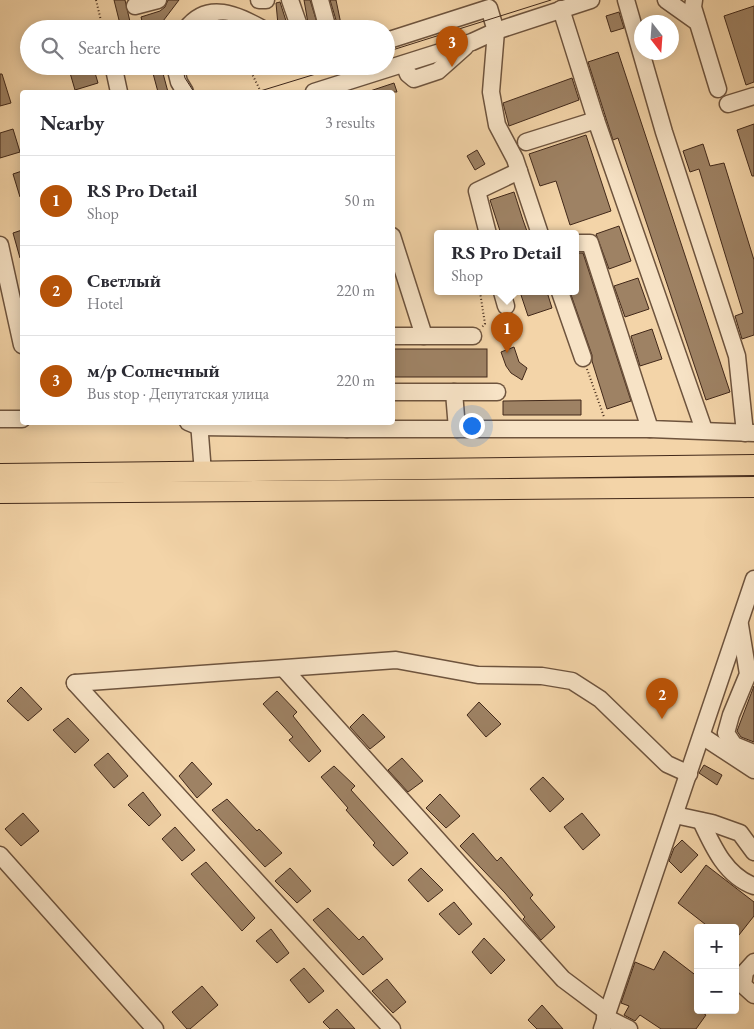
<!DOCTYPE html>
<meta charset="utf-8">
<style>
body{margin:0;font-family:"EB Garamond",serif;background:#f7f7f7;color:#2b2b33}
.controls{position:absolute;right:15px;bottom:15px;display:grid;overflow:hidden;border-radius:5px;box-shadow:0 2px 12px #0003}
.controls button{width:45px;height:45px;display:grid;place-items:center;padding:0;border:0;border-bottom:1px solid #e1e1e2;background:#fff;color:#2b2b33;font:25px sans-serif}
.compass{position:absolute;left:634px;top:15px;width:45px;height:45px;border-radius:50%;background:#fff;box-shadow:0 2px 12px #0003;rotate:163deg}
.you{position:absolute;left:471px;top:425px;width:18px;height:18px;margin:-12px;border:4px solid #fff;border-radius:50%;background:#1a73e8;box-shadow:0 0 0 8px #1a73e833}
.badge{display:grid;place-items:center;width:32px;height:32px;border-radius:50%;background:#b45309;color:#fff;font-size:16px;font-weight:700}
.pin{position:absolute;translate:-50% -41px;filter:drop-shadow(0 1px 2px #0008)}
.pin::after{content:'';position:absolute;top:26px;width:18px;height:15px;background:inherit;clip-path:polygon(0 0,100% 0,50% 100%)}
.popup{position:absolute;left:434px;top:230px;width:145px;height:65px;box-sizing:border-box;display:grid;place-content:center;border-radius:5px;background:#fff;filter:drop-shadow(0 1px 4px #0005);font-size:16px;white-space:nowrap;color:#7c7c81}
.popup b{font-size:19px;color:#2b2b33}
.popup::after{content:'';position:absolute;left:50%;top:100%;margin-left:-10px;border:10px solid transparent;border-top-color:#fff}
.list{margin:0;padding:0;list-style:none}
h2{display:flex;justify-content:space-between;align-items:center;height:65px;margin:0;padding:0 20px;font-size:21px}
h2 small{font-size:16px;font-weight:400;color:#7c7c81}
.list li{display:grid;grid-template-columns:32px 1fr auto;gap:15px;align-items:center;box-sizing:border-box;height:90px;padding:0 20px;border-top:1px solid #e1e1e2}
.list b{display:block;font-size:19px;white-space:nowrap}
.list p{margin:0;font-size:16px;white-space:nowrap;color:#7c7c81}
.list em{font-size:16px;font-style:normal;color:#7c7c81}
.icon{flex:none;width:28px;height:28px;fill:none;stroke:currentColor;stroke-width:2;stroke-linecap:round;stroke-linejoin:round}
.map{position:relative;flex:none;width:754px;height:1029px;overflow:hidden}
.search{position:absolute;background:#fff;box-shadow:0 2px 12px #0003;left:20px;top:20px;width:375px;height:55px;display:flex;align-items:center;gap:12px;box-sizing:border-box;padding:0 18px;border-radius:28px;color:#7c7c81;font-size:19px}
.panel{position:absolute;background:#fff;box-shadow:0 2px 12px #0003;left:20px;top:90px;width:375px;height:335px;border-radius:5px}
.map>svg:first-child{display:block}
.green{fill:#d5b790;stroke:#8c7055}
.building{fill:#9e8264;stroke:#42291a}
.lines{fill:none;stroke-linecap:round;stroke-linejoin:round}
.minor-casing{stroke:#6e543e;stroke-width:19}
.major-casing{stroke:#42291a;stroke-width:22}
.path{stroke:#42291a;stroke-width:2;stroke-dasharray:1 2.5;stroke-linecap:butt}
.minor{stroke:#f7e3c6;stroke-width:16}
.major{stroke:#f3d4a8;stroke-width:20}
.tram{stroke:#42291a;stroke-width:1}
</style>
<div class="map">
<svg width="754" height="1029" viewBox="0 0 754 1029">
<rect width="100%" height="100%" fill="#f3d4a8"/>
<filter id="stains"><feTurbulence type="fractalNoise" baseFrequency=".004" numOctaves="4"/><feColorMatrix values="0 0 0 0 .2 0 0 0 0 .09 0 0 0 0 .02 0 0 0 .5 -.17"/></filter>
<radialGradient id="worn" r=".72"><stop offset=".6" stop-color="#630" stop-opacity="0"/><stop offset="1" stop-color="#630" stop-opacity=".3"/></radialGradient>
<polygon class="green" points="754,475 754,480 381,483 383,477"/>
<g class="building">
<polygon points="114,0 125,0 131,26 121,28"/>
<polygon points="168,0 179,0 157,29 144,29 141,17 160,11 165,7"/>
<polygon points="304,0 310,0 319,29 309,29"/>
<polygon points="330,0 336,0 342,29 333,29 336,20"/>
<polygon points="280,2 287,24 278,25 276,3"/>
<polygon points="754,6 754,82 746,85 724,16"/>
<polygon points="619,12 624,28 611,32 606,16"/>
<polygon points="618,52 730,392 706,400 618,138 613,140 588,62"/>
<polygon points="68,66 93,66 98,83 75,90"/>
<polygon points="151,66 161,66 168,92 158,92"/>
<polygon points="0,74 2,74 11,103 0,106"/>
<polygon points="572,78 579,100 509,126 503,103"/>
<polygon points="394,83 397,92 370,92 370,91"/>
<polygon points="754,124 754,176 752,176 737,130"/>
<polygon points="13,129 20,152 0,158 0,133"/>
<polygon points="586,135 611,211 570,225 556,181 540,186 529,154"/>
<polygon points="703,144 710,166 724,163 754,260 754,335 742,339 735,316 743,313 699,169 690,172 683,151"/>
<polygon points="477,150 485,164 475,170 467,156"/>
<polygon points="22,171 22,197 20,197 13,174"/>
<polygon points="514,192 523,220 528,234 501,234 490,200"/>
<polygon points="619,226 631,261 609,269 596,234"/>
<polygon points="22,230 22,258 20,258 13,233"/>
<polygon points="576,253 583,253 631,401 607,409 592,361 592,355 570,292 576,292"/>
<polygon points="638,278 649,309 625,317 614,286"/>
<polygon points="520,292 547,292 552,308 528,316"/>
<polygon points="652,329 662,359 640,366 631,336"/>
<polygon points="514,347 519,362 527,368 522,380 511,373 506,366 501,352"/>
<rect x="392" y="349" width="95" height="28"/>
<polygon points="581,400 581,415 503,415 503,401"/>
<polygon points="754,686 754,742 741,737 737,731"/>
<polygon points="21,687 42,709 28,721 7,701"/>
<polygon points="277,691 297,712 293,716 321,751 309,762 289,740 293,737 263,704"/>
<polygon points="479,702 501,724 486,737 467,715"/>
<polygon points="363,714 385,737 370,749 350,727"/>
<polygon points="68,718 89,740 75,753 53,730"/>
<polygon points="108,753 128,776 114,788 94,765"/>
<polygon points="402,758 423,781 408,792 388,770"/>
<polygon points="192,762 212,784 197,798 179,776"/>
<polygon points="704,765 722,775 717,785 699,773"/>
<polygon points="334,766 355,786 351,790 408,853 393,866 373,845 375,843 346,810 348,808 321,777"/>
<polygon points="543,777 564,799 550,812 530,789"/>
<polygon points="143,792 161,815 149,826 128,805"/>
<polygon points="440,794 460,816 446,828 426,808"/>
<polygon points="227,799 257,831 259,829 282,853 265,867 212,810"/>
<polygon points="23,813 39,831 21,846 5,829"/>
<polygon points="582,813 600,835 583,850 564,827"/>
<polygon points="175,827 195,850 182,861 162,839"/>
<polygon points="473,833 497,861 501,857 533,895 530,898 555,927 541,940 523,919 525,917 505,893 460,846"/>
<polygon points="682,840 698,855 681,873 669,861 674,848"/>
<polygon points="206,862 255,918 242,931 191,874"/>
<polygon points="706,865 754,902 754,916 735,940 735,928 710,928 678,903"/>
<polygon points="290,868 311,891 297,903 275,881"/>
<polygon points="421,868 443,890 428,902 408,880"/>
<polygon points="454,902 472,924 459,935 439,914"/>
<polygon points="328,908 359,940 363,936 383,959 363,975 313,920"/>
<polygon points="271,929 289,953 277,963 256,941"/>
<polygon points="484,938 505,960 491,974 472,952"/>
<polygon points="664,951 698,977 698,1010 706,1015 696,1029 661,1029 640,1015 635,1021 624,1015 629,1006 621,1003 635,962 654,970"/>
<polygon points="304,968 324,991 309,1003 290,980"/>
<polygon points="387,979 406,1002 393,1013 372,991"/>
<polygon points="202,986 218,1005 190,1029 187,1029 172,1012"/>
<polygon points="542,1005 563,1029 537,1029 528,1020"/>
<polygon points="337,1009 355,1029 330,1029 323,1022"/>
</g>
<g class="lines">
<defs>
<g id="minor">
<polyline points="259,0 266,0"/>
<polyline points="290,0 298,23"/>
<polyline points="320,0 326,22"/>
<polyline points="626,0 664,132 737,356 745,433"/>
<polyline points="666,0 697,22"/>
<polyline points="694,0 693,7 718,89"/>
<polyline points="135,6 158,0"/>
<polyline points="561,9 596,120 704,430"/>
<path d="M186,29C208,0 237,15 263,29"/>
<polyline points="386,41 489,8 496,31 491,92 497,125 515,159 540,234"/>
<polyline points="404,64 408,74 414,79 438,71 465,47"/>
<polyline points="175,66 179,82 185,92"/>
<polyline points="114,69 119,92"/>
<polyline points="314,92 472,42 496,31 591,0"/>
<polyline points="728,104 754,96"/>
<polyline points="526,142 596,120"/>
<polyline points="488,234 477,191 519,171"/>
<polyline points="392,236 424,336"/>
<polyline points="576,243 590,243 650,429 754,433"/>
<polyline points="0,245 22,345"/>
<polyline points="502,292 506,306"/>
<polyline points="560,292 583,358"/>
<polyline points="392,336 473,336"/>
<polyline points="392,392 497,392"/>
<polyline points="0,419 22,419"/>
<polyline points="188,422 200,427 347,429 348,422"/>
<polyline points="199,422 203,473"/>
<polyline points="347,429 457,429 454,392"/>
<polyline points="457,429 650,429"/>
<polyline points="740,625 748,674 731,715 726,733 734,745 754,753"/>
<polyline points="285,670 563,979 607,1012"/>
<polyline points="75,683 396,660 478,675 542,676 572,681 600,699 667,764 689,774"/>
<polyline points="75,683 392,1029"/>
<polyline points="702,736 754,770"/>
<polyline points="675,815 712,823 740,833 754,852"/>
<path d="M701,821C713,847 726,876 754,886"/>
<polyline points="0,855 155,1029"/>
<polyline points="754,962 745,972 743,985 754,995"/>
<polyline points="605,1017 629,1029"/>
<polyline points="602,1029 754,579"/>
</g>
<g id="major">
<polyline points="0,474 754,465"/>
<polyline points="0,493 754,487"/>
</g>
</defs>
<use href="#minor" class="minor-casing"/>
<use href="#major" class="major-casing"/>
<g class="path">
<polyline points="96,0 103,29"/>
<polyline points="248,66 261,92"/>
<polyline points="480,292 485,324 482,327"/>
<polyline points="587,369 604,417"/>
</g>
<use href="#minor" class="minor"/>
<use href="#major" class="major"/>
<g class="tram">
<path d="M200,29C217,15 232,19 250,29"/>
<polyline points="386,52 551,0"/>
<polyline points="182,66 185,78 194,92"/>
<polyline points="335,74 358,66"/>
<polyline points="257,92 342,66"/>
</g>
</g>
<rect width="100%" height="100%" filter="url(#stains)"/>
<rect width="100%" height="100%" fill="url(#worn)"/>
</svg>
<div class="controls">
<button>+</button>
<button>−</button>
</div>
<svg class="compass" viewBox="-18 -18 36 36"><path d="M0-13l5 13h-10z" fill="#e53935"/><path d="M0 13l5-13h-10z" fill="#7c7c81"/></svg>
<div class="you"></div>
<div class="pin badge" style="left:507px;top:353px">1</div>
<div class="popup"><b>RS Pro Detail</b>Shop</div>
<div class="pin badge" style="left:662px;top:719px">2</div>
<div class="pin badge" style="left:452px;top:67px">3</div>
<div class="search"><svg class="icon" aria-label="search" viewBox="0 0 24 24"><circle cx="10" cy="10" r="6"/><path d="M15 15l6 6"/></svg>Search here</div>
<section class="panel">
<h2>Nearby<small>3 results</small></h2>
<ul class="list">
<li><span class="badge">1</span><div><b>RS Pro Detail</b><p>Shop</p></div><em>50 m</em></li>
<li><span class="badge">2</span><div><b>Светлый</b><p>Hotel</p></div><em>220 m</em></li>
<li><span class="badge">3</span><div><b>м/р Солнечный</b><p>Bus stop · Депутатская улица</p></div><em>220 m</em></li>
</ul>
</section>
</div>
